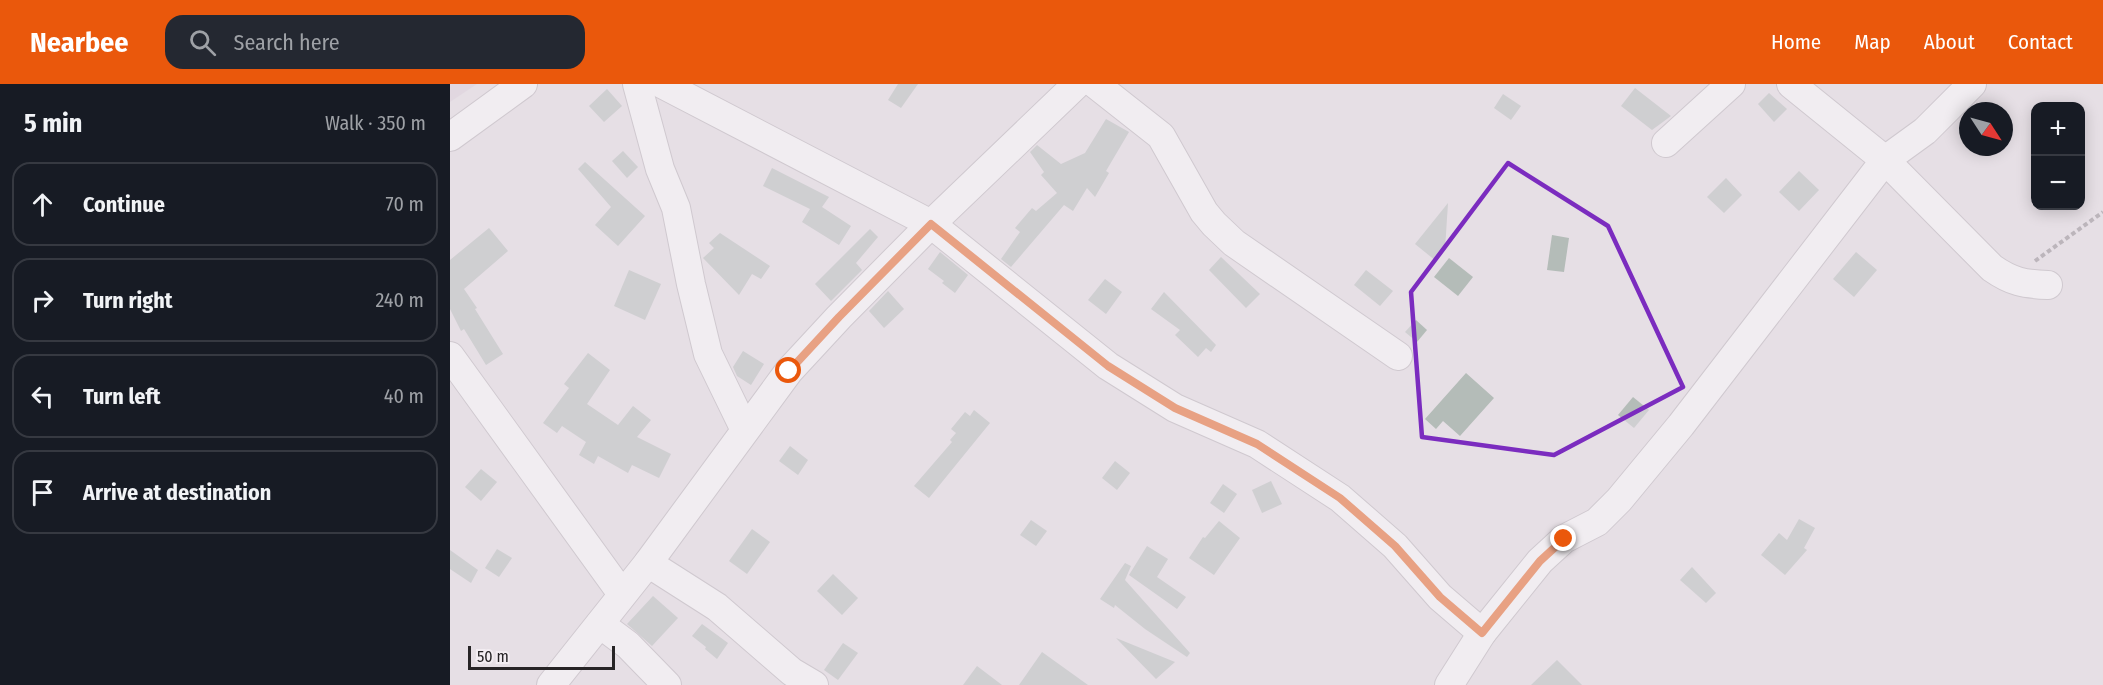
<!DOCTYPE html>
<meta charset="utf-8">
<style>
body{margin:0;font-family:"Fira Sans Condensed",sans-serif;background:#242831;color:#f1f3f6}
.controls{position:absolute;right:18px;top:18px;display:grid;overflow:hidden;border-radius:12px;box-shadow:0 3px 15px #0003}
.controls button{width:54px;height:54px;display:grid;place-items:center;padding:0;border:0;border-bottom:2px solid #363941;background:#171b24;color:#f1f3f6;font:30px sans-serif}
.compass{position:absolute;left:1509px;top:18px;width:54px;height:54px;border-radius:50%;background:#171b24;box-shadow:0 3px 15px #0003;rotate:126deg}
.scale{position:absolute;left:18px;bottom:15px;width:147px;box-sizing:border-box;padding-left:6px;border:3px solid #272426;border-top:0;font-size:16px;line-height:21px;white-space:nowrap;color:#272426;-webkit-text-stroke:4px #f3edf2;paint-order:stroke}
.stop{position:absolute;width:18px;height:18px;margin:-14px;border:4px solid #ea580c;border-radius:50%;background:#fff}
.stop.end{background:#ea580c;border-color:#fff;box-shadow:0 2px 6px #0008}
.list{margin:0;padding:0;list-style:none}
h2{display:flex;justify-content:space-between;align-items:center;height:78px;margin:0;padding:0 24px;font-size:26px}
h2 small{font-size:20px;font-weight:400;color:#9ea1a6}
.list li{display:grid;grid-template-columns:39px 1fr auto;gap:18px;align-items:center;box-sizing:border-box;height:84px;margin:0 12px 12px;padding:0 12px;border:2px solid #363941;border-radius:18px}
.list b{display:block;font-size:22px;white-space:nowrap}
.list em{font-size:20px;font-style:normal;color:#9ea1a6}
.icon{flex:none;width:33px;height:33px;fill:none;stroke:currentColor;stroke-width:2;stroke-linecap:round;stroke-linejoin:round}
.map{position:relative;flex:none;width:1653px;height:601px;overflow:hidden}
header{display:flex;align-items:center;gap:36px;box-sizing:border-box;height:84px;padding:0 30px;background:#ea580c;color:#fff}
header strong{font-size:28px}
nav{display:flex;gap:33px;margin-inline-start:auto;font-size:21px}
.search{width:420px;height:54px;background:#242831;display:flex;align-items:center;gap:15px;box-sizing:border-box;padding:0 21px;border-radius:18px;color:#9ea1a6;font-size:22px}
main{display:flex}
aside{flex:1;background:#171b24}
.map>svg:first-child{display:block}
.built{fill:#dbcfd9}
.building{fill:#b4bcb8}
.lines{fill:none;stroke-linecap:round;stroke-linejoin:round}
.minor-casing{stroke:#b5afb4;stroke-width:30}
.path{stroke:#898488;stroke-width:4;stroke-dasharray:4.5 3;stroke-linecap:butt}
.minor{stroke:#fff;stroke-width:28}
.route{stroke:#ea580c;stroke-width:8}
.marked{fill:none;stroke:#7b2cbf;stroke-width:4.5;stroke-linejoin:round}
</style>
<header>
<strong>Nearbee</strong>
<div class="search"><svg class="icon" aria-label="search" viewBox="0 0 24 24"><circle cx="10" cy="10" r="6"/><path d="M15 15l6 6"/></svg>Search here</div>
<nav><a>Home</a><a>Map</a><a>About</a><a>Contact</a></nav>
</header>
<main>
<aside>
<h2>5 min<small>Walk · 350 m</small></h2>
<ul class="list">
<li><svg class="icon" aria-label="ahead" viewBox="0 0 24 24"><path d="M12 20V5M6 11l6-6 6 6"/></svg><div><b>Continue</b></div><em>70 m</em></li>
<li><svg class="icon" aria-label="right" viewBox="0 0 24 24"><path d="M7 20v-9h11M14 6l5 5-5 5"/></svg><div><b>Turn right</b></div><em>240 m</em></li>
<li><svg class="icon" aria-label="left" viewBox="0 0 24 24"><path d="M17 20v-9H6M10 6l-5 5 5 5"/></svg><div><b>Turn left</b></div><em>40 m</em></li>
<li><svg class="icon" aria-label="arrive" viewBox="0 0 24 24"><path d="M6 21V4h12l-3 4 3 4H6"/></svg><div><b>Arrive at destination</b></div></li>
</ul>
</aside>
<div class="map">
<svg width="1653" height="601" viewBox="0 0 1653 601">
<rect width="100%" height="100%" fill="#e6dfe5"/>
<polygon class="built" points="0,0 27,0 0,18"/>
<g class="building">
<polygon points="448,0 468,0 451,24 438,16"/>
<polygon points="1185,4 1221,32 1202,46 1171,22"/>
<polygon points="157,5 172,22 154,38 139,22"/>
<polygon points="1319,9 1337,25 1324,38 1308,20"/>
<polygon points="1053,10 1071,22 1061,36 1044,24"/>
<polygon points="656,35 679,48 656,87 659,89 645,113 637,104 623,127 614,121 561,183 551,175 570,148 565,144 582,124 586,127 607,109 591,91 594,88 580,68 587,61 611,80 635,69"/>
<polygon points="173,67 188,83 177,94 162,77"/>
<polygon points="135,78 195,132 168,162 145,141 161,123 128,85"/>
<polygon points="322,84 379,113 372,123 401,142 389,161 352,138 360,125 313,102"/>
<polygon points="1349,87 1369,106 1349,127 1329,108"/>
<polygon points="1276,94 1292,111 1274,129 1257,113"/>
<polygon points="998,119 995,165 986,177 965,160"/>
<polygon points="39,144 58,167 14,205 27,224 25,225 53,270 36,281 14,245 11,247 0,225 0,176"/>
<polygon points="420,145 428,153 406,179 412,186 381,217 365,200"/>
<polygon points="270,149 320,182 311,195 302,190 289,211 253,174 264,164 259,159"/>
<polygon points="1102,151 1119,154 1114,188 1097,186"/>
<polygon points="490,168 518,191 505,209 492,199 494,197 478,185"/>
<polygon points="1406,168 1427,186 1404,213 1383,195"/>
<polygon points="771,173 810,210 796,224 759,186"/>
<polygon points="999,174 1023,193 1008,212 984,193"/>
<polygon points="179,186 211,200 195,236 164,222"/>
<polygon points="916,186 943,207 930,222 904,201"/>
<polygon points="655,195 672,208 656,230 638,216"/>
<polygon points="438,207 454,225 434,244 419,227"/>
<polygon points="714,208 766,261 761,268 756,264 748,273 725,251 730,246 701,225"/>
<polygon points="966,236 977,246 967,258 955,248"/>
<polygon points="293,267 314,280 301,301 287,292 283,283"/>
<polygon points="138,269 160,286 137,320 168,341 183,322 201,336 187,353 221,370 209,394 182,381 178,389 148,372 144,380 129,371 136,358 112,342 107,349 93,339 119,304 114,300"/>
<polygon points="1016,289 1044,314 1010,352 993,337 986,345 975,335"/>
<polygon points="1183,313 1199,326 1184,344 1168,331"/>
<polygon points="524,326 540,339 479,414 464,402 502,358 500,356 506,349 501,345 515,328 520,332"/>
<polygon points="340,362 358,376 348,391 329,377"/>
<polygon points="665,377 680,389 667,406 652,394"/>
<polygon points="31,385 47,398 31,417 15,403"/>
<polygon points="821,397 832,420 812,429 802,406"/>
<polygon points="773,400 787,410 774,429 760,419"/>
<polygon points="1349,435 1365,444 1354,464 1357,466 1335,491 1311,471 1329,449 1337,456"/>
<polygon points="581,436 597,447 586,462 570,451"/>
<polygon points="769,437 790,454 764,491 739,474 753,453 755,454"/>
<polygon points="302,445 320,458 297,490 279,477"/>
<polygon points="697,462 718,475 707,493 736,513 727,525 679,491"/>
<polygon points="47,465 62,474 49,493 35,484"/>
<polygon points="0,466 28,486 21,499 0,485"/>
<polygon points="675,479 681,482 675,496 740,569 737,573 695,545 665,521 664,524 650,515"/>
<polygon points="1242,483 1266,509 1256,519 1230,496"/>
<polygon points="383,490 408,514 392,531 367,507"/>
<polygon points="203,512 228,534 202,562 177,540"/>
<polygon points="252,540 278,559 267,575 255,565 256,563 242,552"/>
<polygon points="666,554 725,578 706,595"/>
<polygon points="393,559 408,569 388,596 374,586"/>
<polygon points="592,568 638,601 569,601"/>
<polygon points="1107,576 1132,601 1081,601"/>
<polygon points="527,582 552,601 513,601"/>
</g>
<g class="lines">
<defs>
<g id="minor">
<polyline points="187,0 210,85 226,124 241,200 258,270 295,346"/>
<polyline points="212,0 481,140 658,282 725,324 807,360 890,414 945,462 990,513 1032,549"/>
<polyline points="645,0 711,52 754,128 764,140 784,159 948,272"/>
<path d="M1341,0L1435,76L1542,184C1562,198 1574,200 1598,201"/>
<polyline points="0,53 73,0"/>
<polyline points="1216,59 1281,0"/>
<polyline points="0,272 172,510"/>
<polyline points="198,479 267,523 342,588 364,601"/>
<polyline points="150,540 178,561 217,601"/>
<polyline points="101,601 198,479 339,287 389,233 481,140 627,0"/>
<polyline points="999,601 1032,549 1090,477 1114,455 1147,438 1169,416 1231,341 1435,76 1475,47 1522,0"/>
</g>
</defs>
<use href="#minor" class="minor-casing"/>
<polyline class="path" points="1585,177 1653,128"/>
<use href="#minor" class="minor"/>
</g>
<g class="lines">
<polyline class="route" points="339,287 389,233 481,140 658,282 725,324 807,360 890,414 945,462 990,513 1032,549 1090,477 1114,455"/>
</g>
<path d="M0 0H1653V601H0ZM1058,79L1158,142L1233,303L1104,371L972,353L961,208Z" fill="#e6dfe5" fill-opacity=".55" fill-rule="evenodd"/>
<path class="marked" d="M1058,79L1158,142L1233,303L1104,371L972,353L961,208Z"/>
</svg>
<div class="controls">
<button>+</button>
<button>−</button>
</div>
<svg class="compass" viewBox="-18 -18 36 36"><path d="M0-13l5 13h-10z" fill="#e53935"/><path d="M0 13l5-13h-10z" fill="#9ea1a6"/></svg>
<div class="scale">50 m</div>
<div class="stop" style="left:339px;top:287px"></div>
<div class="stop end" style="left:1114px;top:455px"></div>
</div>
</main>
